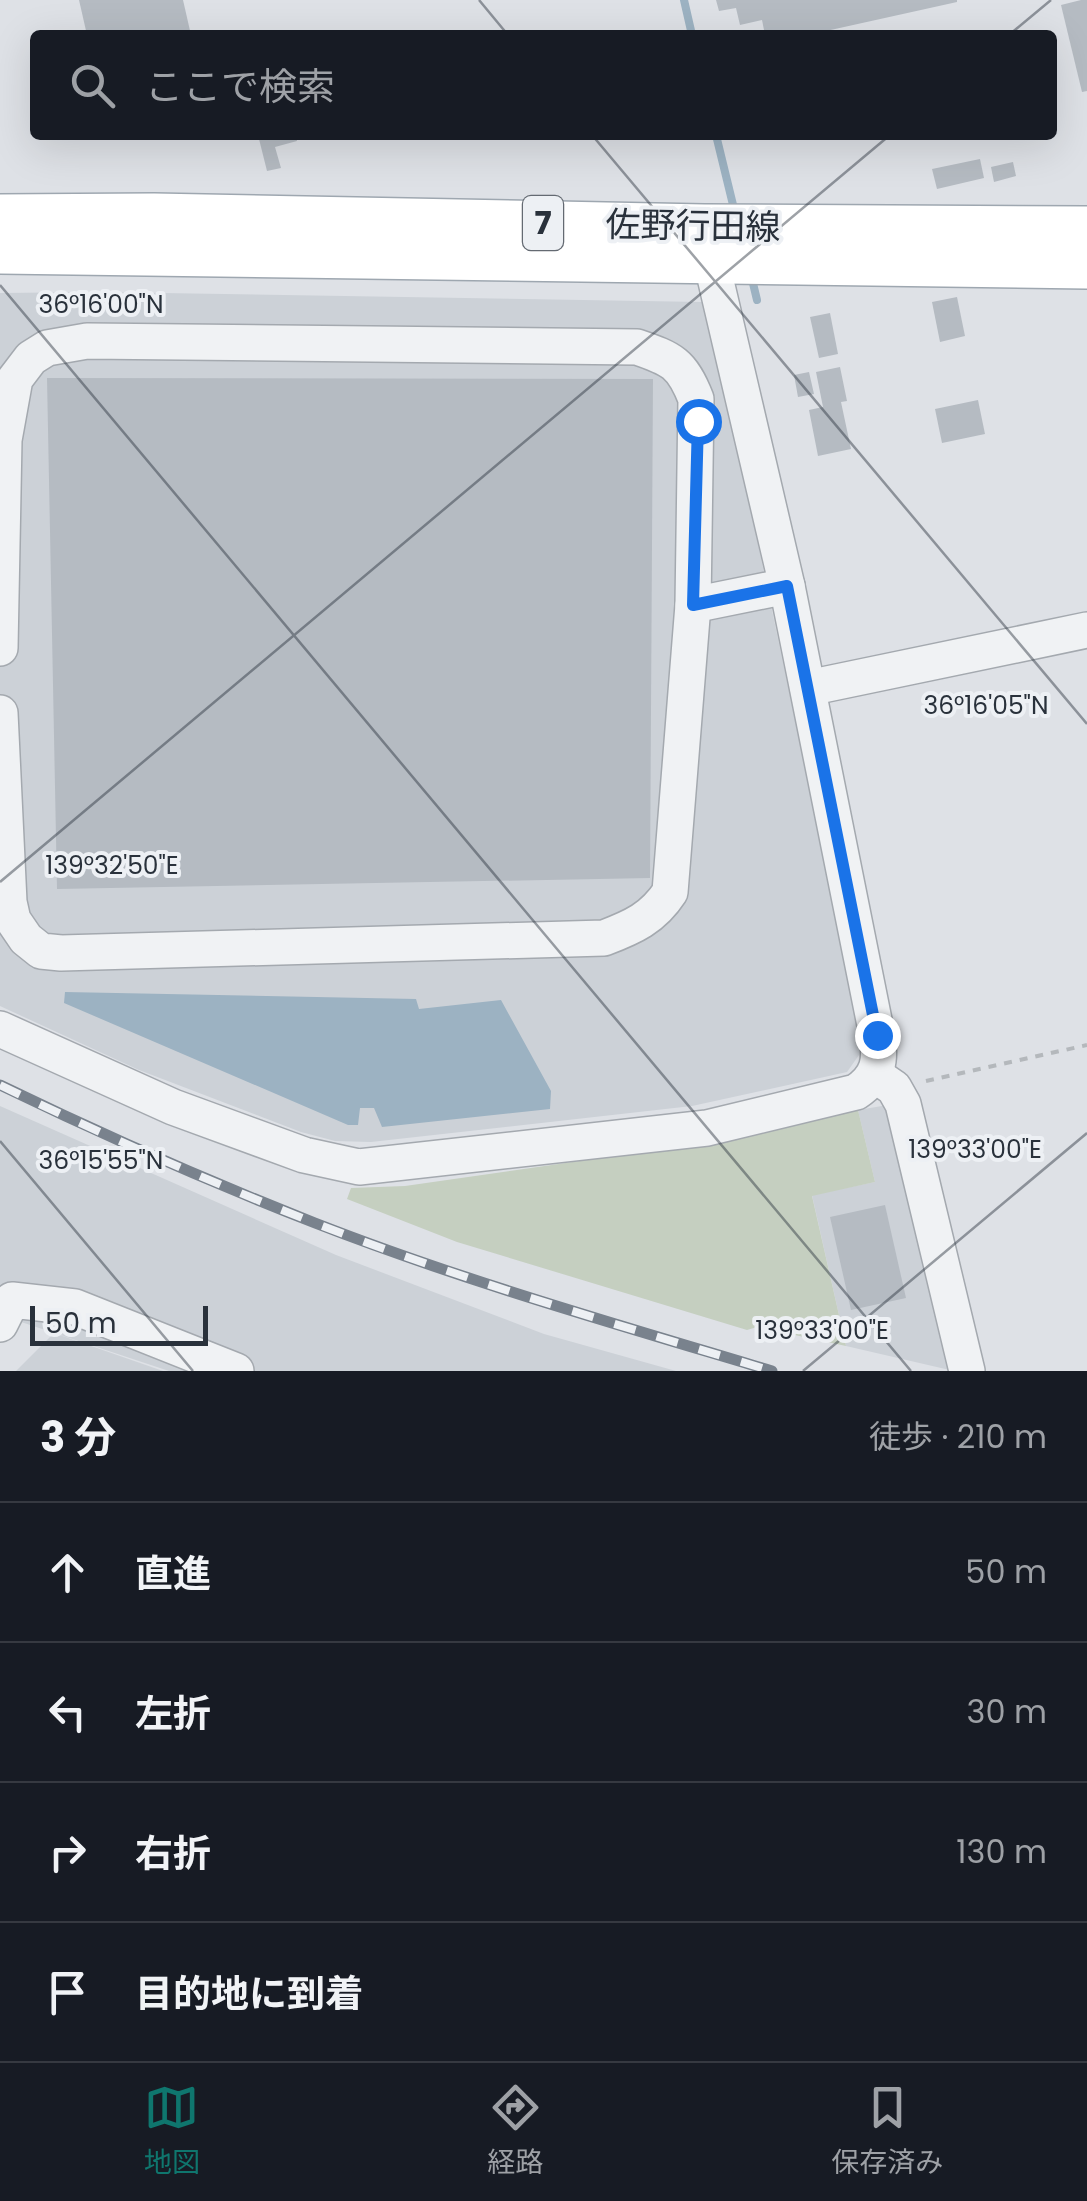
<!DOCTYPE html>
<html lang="ja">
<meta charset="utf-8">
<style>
body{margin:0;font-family:Poppins,"Noto Sans JP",sans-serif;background:#242831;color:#f1f3f6}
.scale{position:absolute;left:30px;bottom:25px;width:178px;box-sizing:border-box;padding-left:10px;border:5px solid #29313b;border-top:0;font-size:28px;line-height:35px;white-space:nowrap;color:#29313b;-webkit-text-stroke:8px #edf0f4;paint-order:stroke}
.stop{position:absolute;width:30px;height:30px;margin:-22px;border:8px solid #1a73e8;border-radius:50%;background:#fff}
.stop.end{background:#1a73e8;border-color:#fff;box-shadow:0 2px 10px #0008}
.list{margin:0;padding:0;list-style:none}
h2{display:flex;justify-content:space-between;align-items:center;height:130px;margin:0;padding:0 40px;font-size:42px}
h2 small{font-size:32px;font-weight:400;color:#9ea1a6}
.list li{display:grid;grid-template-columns:65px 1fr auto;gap:30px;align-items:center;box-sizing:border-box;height:140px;padding:0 40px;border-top:2px solid #363941}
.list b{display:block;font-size:38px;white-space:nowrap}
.list em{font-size:32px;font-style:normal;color:#9ea1a6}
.icon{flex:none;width:55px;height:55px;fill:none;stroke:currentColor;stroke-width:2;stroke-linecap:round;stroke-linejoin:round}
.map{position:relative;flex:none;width:1087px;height:1371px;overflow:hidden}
.search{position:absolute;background:#171b24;box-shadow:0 10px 40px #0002;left:30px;right:30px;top:30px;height:110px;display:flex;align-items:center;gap:25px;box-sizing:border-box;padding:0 35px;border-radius:10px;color:#9ea1a6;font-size:38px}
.sheet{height:690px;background:#171b24}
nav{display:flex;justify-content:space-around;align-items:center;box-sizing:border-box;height:140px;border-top:2px solid #363941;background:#171b24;font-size:28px;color:#9ea1a6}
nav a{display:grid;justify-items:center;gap:5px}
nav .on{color:#0f766e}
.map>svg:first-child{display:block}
.built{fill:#ccd1d7}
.green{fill:#c5cfc0}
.water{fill:#9cb2c2}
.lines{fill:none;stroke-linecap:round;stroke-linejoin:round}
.stream{stroke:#9cb2c2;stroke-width:8}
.building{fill:#b5bbc2}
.minor-casing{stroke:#a4a9af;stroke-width:38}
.major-casing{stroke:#9ea7b0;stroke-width:48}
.path{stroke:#b4b8bc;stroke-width:4;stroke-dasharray:8 8;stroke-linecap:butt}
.minor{stroke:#f0f2f4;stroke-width:35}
.major{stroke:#fff;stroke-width:45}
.rail-casing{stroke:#79828d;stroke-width:11}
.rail{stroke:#edf0f4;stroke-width:8;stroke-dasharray:22;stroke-linecap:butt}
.route{stroke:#1a73e8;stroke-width:12}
.ticks{fill:none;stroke:#29313b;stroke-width:2.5;stroke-opacity:0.45}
.labels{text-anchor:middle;stroke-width:8;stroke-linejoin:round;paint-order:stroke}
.shield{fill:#edf0f4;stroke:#646a72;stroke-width:2.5}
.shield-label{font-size:32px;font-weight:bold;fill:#29313b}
.street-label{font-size:35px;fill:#29313b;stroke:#edf0f4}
.ticks-label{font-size:25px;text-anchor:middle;fill:#29313b;stroke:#edf0f4;stroke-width:8;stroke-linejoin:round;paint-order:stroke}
</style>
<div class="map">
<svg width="1087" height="1371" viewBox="0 0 1087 1371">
<rect width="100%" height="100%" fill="#dee1e6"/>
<g class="built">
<polygon points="98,292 702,302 749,501 864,1048 847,1072 692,1106 371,1142 335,1141 301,1132 139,1070 0,1006 0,293"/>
<polygon points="888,1105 954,1371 846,1346 812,1195 875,1182 858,1110"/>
<polygon points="0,1106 336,1255 544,1334 676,1371 169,1371 0,1315"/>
<polygon points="54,1333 163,1371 16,1371"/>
</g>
<polygon class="green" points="858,1110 875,1182 812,1196 846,1346 757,1327 747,1330 457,1242 347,1199 351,1188 405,1186 726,1140"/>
<polygon class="water" points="65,992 416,999 419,1009 501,1000 551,1091 550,1109 382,1127 374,1108 360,1108 358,1125 348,1125 64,1003"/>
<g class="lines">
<g class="stream">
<polyline points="684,0 692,35"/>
<polyline points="716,135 735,213"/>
<polyline points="751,275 757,300"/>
</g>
</g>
<g class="building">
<polygon points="79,0 183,0 191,35 87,35"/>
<polygon points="716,0 957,0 957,2 808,35 765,35 762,20 740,25 736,8 719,11"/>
<polygon points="1081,0 1087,0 1087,91 1082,92 1061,5"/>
<polygon points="258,135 296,135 297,141 275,147 281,168 267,171"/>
<polygon points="980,159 984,178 937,189 932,169"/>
<polygon points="1013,162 1016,176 994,182 991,167"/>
<polygon points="957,297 965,336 940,342 932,302"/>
<polygon points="830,313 838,354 819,358 810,317"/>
<polygon points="840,367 847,401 841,402 851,449 818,456 809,410 823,407 816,372"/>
<polygon points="809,372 814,394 798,397 794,375"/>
<polygon points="47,378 653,379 650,878 57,889"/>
<polygon points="978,400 985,434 942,443 935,409"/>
<polygon points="885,1205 906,1298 851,1310 830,1217"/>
</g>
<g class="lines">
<defs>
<g id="minor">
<polyline points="693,605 787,586"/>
<path d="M0,648L4,440L15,379L31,358L47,348L87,341L637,347C672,359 682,363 696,399L693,605L670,892C653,918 633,927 604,938L61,953L41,951L26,939L13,920L9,902L0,713"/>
<polyline points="808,688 1087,630"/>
<path d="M0,1029L173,1107L304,1155L359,1167L707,1128L856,1092C879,1077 881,1060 877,1035L787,586L711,260"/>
<polyline points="875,1075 894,1088 903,1104 967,1371"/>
<polyline points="0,1324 12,1300 75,1307 236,1371"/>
</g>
<g id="major">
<polyline points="0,217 154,216 704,227 1087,229"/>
<polyline points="0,251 1087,266"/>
</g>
</defs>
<use href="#minor" class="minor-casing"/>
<use href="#major" class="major-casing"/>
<polyline class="path" points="926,1081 1087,1045"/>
<use href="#minor" class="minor"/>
<use href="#major" class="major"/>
<defs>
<path id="rail" d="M0,1085C103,1135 208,1181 315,1223C464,1281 619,1325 772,1371"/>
</defs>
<use href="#rail" class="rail-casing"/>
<use href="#rail" class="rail"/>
</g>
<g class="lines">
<polyline class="route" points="698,421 693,605 787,586 877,1035"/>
</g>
<path class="ticks" d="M479,0L508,35M1009,35L1051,0M592,135L1087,724M0,285L911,1371M0,882L890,135M0,1141L193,1371M803,1371L1087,1133"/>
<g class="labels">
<rect class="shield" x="523" y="196" width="40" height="54" rx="8"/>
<g class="shield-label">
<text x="543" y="234">7</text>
</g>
<g class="street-label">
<text transform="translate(693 226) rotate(1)" y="12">佐野行田線</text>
</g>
</g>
<g class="ticks-label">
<text x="101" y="313">36°16'00"N</text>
<text x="986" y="714">36°16'05"N</text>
<text x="112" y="874">139°32'50"E</text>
<text x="975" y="1158">139°33'00"E</text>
<text x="101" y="1169">36°15'55"N</text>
<text x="822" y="1339">139°33'00"E</text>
</g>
</svg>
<div class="scale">50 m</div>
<div class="stop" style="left:698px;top:421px"></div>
<div class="stop end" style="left:877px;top:1035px"></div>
<div class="search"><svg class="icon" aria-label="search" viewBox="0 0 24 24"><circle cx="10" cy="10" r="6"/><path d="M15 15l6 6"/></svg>ここで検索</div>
</div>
<section class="sheet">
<h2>3 分<small>徒歩 · 210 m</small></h2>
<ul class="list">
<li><svg class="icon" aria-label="ahead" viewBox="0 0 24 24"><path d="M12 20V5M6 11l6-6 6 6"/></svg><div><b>直進</b></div><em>50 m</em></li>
<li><svg class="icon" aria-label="left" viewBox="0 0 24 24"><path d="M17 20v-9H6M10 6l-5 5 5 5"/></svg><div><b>左折</b></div><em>30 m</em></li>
<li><svg class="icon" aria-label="right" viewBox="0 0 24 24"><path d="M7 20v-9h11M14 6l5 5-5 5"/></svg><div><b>右折</b></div><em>130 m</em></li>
<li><svg class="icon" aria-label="arrive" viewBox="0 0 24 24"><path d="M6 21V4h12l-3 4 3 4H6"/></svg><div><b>目的地に到着</b></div></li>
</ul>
</section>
<nav>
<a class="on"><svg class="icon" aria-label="map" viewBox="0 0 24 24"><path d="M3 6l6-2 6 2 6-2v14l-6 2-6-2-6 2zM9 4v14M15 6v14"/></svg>地図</a>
<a><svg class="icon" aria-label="directions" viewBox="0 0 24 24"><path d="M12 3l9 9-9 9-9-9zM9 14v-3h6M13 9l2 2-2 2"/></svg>経路</a>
<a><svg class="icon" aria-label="saved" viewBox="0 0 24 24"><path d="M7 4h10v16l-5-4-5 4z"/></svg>保存済み</a>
</nav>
